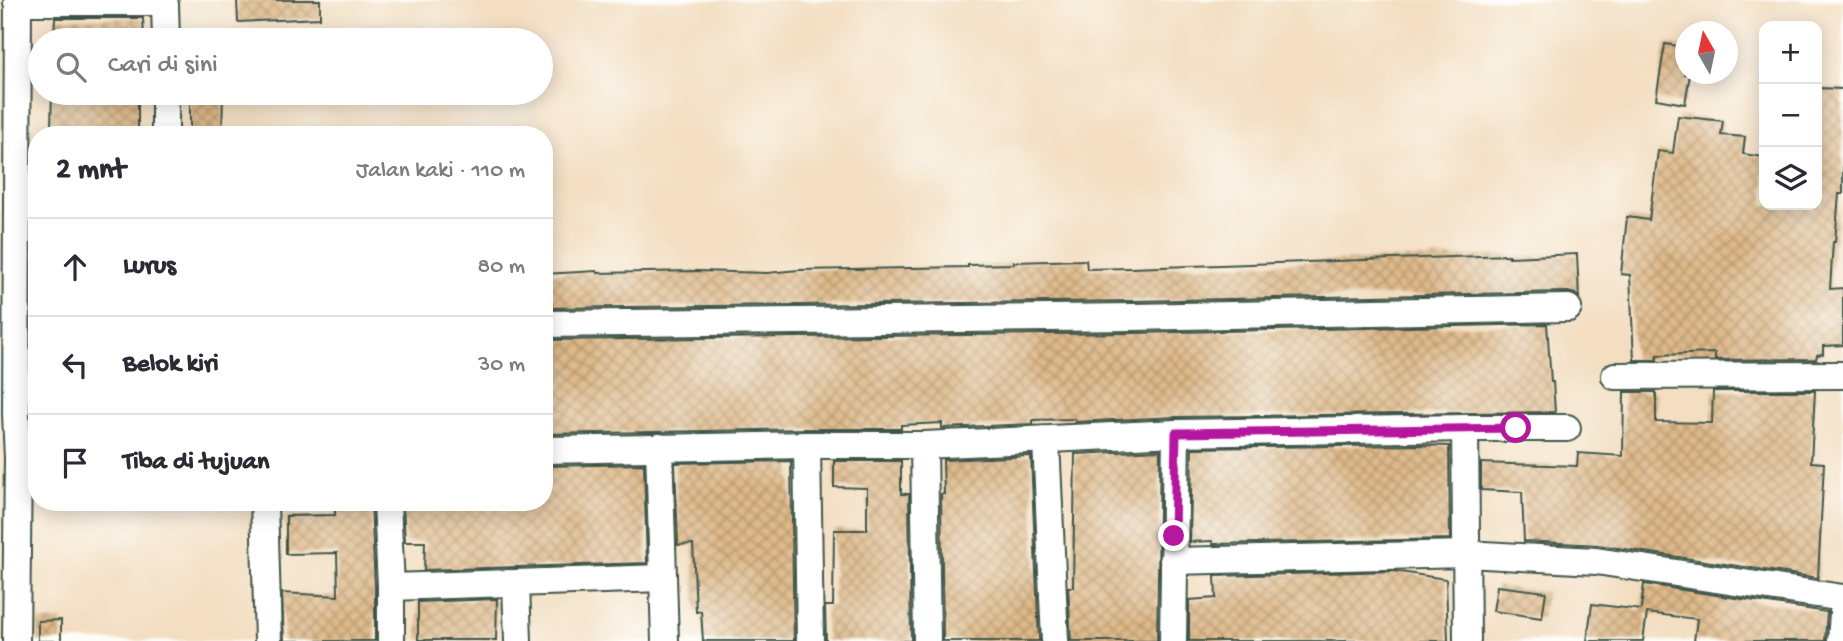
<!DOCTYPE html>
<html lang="id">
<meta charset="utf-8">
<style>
body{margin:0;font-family:"Gochi Hand",sans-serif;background:#f7f7f7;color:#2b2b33}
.controls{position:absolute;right:21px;top:21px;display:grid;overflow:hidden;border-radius:14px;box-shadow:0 4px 18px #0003}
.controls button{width:63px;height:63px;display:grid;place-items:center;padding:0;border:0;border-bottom:2px solid #e1e1e2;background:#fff;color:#2b2b33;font:35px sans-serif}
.compass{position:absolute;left:1675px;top:21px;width:63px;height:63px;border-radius:50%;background:#fff;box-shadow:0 4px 18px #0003;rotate:351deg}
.stop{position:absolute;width:21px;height:21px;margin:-16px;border:5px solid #b5179e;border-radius:50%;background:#fff}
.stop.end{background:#b5179e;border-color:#fff;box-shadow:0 2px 7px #0008}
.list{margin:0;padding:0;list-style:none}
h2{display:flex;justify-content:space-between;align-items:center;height:91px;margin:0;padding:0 28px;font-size:30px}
h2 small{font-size:23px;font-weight:400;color:#7c7c81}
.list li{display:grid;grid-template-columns:46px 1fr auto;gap:21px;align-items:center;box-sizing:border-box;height:98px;padding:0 28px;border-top:2px solid #e1e1e2}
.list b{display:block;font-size:26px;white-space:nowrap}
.list em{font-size:23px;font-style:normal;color:#7c7c81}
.icon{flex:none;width:38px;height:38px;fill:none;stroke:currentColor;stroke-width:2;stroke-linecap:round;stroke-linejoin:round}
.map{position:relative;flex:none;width:1843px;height:641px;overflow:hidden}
.search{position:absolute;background:#fff;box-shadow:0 4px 18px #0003;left:28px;top:28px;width:525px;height:77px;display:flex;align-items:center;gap:18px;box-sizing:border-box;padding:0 24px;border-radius:38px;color:#7c7c81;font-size:26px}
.panel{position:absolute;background:#fff;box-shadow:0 4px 18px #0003;left:28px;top:126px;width:525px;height:385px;border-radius:28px}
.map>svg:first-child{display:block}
.building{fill:url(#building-cross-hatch)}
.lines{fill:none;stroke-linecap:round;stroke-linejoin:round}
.minor-casing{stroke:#3f5549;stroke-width:30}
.minor{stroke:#fff;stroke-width:26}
.route{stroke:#b5179e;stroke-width:9}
</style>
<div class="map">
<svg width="1843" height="641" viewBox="0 0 1843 641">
<defs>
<pattern id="building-cross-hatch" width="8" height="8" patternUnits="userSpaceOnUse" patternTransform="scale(1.75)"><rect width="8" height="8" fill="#dfb989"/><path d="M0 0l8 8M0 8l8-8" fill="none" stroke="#b49871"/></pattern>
</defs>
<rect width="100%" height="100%" fill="#fdfcf7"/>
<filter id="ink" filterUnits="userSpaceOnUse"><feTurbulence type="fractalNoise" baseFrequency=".0143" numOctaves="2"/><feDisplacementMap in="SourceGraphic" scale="14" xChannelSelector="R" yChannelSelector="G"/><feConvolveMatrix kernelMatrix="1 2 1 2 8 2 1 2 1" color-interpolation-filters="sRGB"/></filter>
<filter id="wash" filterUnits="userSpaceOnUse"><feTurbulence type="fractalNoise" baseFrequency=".00686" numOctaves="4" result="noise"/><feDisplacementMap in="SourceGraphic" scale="28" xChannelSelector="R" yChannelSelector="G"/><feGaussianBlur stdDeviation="1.57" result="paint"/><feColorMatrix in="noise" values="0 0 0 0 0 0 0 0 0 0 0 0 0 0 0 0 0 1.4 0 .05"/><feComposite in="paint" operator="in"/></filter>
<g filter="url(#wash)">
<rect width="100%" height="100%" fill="#f3dec1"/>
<g id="blocks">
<g class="building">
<polygon points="237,0 320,0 320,18 238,22"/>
<polygon points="55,18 143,18 144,38 54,40"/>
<polygon points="1665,44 1685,47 1685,74 1690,74 1685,104 1656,99"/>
<polygon points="1817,88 1843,89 1843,194 1839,194 1835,242 1833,242 1830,289 1843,288 1843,345 1823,346 1823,354 1817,355 1816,359 1715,360 1715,353 1657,355 1657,360 1634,360 1630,275 1621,274 1627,217 1649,220 1658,151 1673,153 1678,116 1723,121 1721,135 1745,137 1743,154 1764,157 1764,205 1817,205 1817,165 1820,123 1817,122"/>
<polygon points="52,93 138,93 138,135 56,135 57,128 51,127"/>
<polygon points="190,93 223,93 222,135 190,135"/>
<polygon points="1577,254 1579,298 1575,294 1568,292 1133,301 544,308 544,274 597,271 598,273 697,271 767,273 799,270 968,267 968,265 1014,264 1014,262 1086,260 1087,269 1131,268 1509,255 1509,257"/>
<polygon points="1547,324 1551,382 1553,382 1555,412 1176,417 1075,422 1075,419 1033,420 1033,424 942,428 942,423 901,425 901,429 807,429 544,434 544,340 1133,333"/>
<polygon points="1713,391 1815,391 1811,462 1824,463 1818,578 1598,545 1524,541 1522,492 1481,490 1481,463 1577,466 1578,453 1623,456 1624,392 1656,392 1656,422 1712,423"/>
<polygon points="1420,445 1449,446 1450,539 1213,544 1212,541 1190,542 1192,448"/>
<polygon points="1160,450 1157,641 1071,641 1068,587 1073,587 1075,454"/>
<polygon points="1031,456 1039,641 943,641 941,494 944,494 943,460"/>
<polygon points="791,461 794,641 703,641 701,611 696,612 693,544 678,545 675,463"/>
<polygon points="834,461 901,461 901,494 909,494 911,641 826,641 825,606 833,606 834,530 867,530 867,488 834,487"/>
<polygon points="644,464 647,563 424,570 425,542 405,542 403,504 544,502 544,466"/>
<polygon points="335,502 371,502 375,587 375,641 284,641 282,593 338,596 337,553 286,554 286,516 335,515"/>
<polygon points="1394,571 1446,579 1448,641 1189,641 1189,600 1216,598 1215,576"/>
<polygon points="1644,584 1827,612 1825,641 1694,641 1697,619 1647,613 1643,641 1587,641 1592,604 1641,610"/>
<polygon points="1497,586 1546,592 1542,618 1493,611"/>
<polygon points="497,599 496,640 418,640 418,602"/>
<polygon points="61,620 61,641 38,641 38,621"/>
</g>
</g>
</g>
<g filter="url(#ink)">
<use href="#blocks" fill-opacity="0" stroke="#3f5549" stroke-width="2"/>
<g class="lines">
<defs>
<g id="minor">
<polyline points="17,2 159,2 165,4 166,40"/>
<polyline points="165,135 165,93"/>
<polyline points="544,324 1133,317 1568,308"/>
<polyline points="1615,376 1843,375"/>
<polyline points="1465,428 1467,641"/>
<polyline points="1046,440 1055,641"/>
<polyline points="807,445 810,641"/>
<polyline points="924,445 927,641"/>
<polyline points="659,447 665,641"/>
<polyline points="544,450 807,445 924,445 1176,433 1465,428 1567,428"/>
<polyline points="264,502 268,641"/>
<polyline points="387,502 391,587 391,641"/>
<polyline points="1173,561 1466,554 1596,561 1843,598"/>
<polyline points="516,583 518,641"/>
<polyline points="391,587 663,578"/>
<polyline points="16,641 18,458 16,414 18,0"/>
<polyline points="1173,641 1176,433"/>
<polyline points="1841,641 1843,613"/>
</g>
</defs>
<use href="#minor" class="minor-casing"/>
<use href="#minor" class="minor"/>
</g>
</g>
<g class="lines" filter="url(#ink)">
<polyline class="route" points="1174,536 1176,433 1516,428"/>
</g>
</svg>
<div class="controls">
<button>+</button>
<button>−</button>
<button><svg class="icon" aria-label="layers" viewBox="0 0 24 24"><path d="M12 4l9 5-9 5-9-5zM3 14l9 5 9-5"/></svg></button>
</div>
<svg class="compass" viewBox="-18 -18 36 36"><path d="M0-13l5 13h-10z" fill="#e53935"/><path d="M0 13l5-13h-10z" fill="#7c7c81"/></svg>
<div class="stop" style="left:1516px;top:428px"></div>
<div class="stop end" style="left:1174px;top:536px"></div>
<div class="search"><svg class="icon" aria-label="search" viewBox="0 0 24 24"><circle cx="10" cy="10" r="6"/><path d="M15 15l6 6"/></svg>Cari di sini</div>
<section class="panel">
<h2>2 mnt<small>Jalan kaki · 110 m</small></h2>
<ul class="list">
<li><svg class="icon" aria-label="ahead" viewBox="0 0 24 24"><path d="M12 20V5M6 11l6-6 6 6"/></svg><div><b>Lurus</b></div><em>80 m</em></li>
<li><svg class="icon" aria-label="left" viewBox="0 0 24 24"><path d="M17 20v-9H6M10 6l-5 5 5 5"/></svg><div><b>Belok kiri</b></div><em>30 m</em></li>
<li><svg class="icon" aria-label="arrive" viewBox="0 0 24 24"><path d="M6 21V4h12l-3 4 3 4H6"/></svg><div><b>Tiba di tujuan</b></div></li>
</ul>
</section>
</div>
